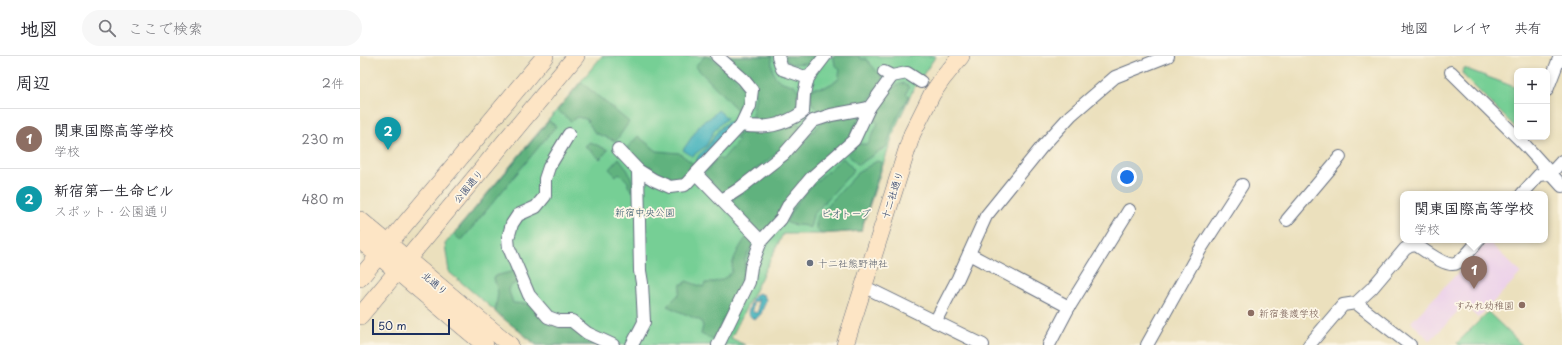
<!DOCTYPE html>
<html lang="ja">
<meta charset="utf-8">
<style>
body{margin:0;font-family:"Playpen Sans","Klee One",sans-serif;background:#f7f7f7;color:#2b2b33}
.controls{position:absolute;right:12px;top:12px;display:grid;overflow:hidden;border-radius:8px;box-shadow:0 2px 6px #0003}
.controls button{width:36px;height:36px;display:grid;place-items:center;padding:0;border:0;border-bottom:1px solid #e1e1e2;background:#fff;color:#2b2b33;font:20px sans-serif}
.scale{position:absolute;left:12px;bottom:10px;width:78px;box-sizing:border-box;padding-left:4px;border:2px solid #1b2f5e;border-top:0;font-size:11px;line-height:14px;white-space:nowrap;color:#1b2f5e;-webkit-text-stroke:3px #fcf5e5;paint-order:stroke}
.you{position:absolute;left:767px;top:121px;width:14px;height:14px;margin:-10px;border:3px solid #fff;border-radius:50%;background:#1a73e8;box-shadow:0 0 0 6px #1a73e833}
.badge{display:grid;place-items:center;width:26px;height:26px;border-radius:50%;background:#0b8043;color:#fff;font-size:13px;font-weight:700}
.pin{position:absolute;translate:-50% -33px;filter:drop-shadow(0 1px 2px #0008)}
.pin::after{content:'';position:absolute;top:21px;width:14px;height:12px;background:inherit;clip-path:polygon(0 0,100% 0,50% 100%)}
.popup{position:absolute;left:1040px;top:135px;width:148px;height:52px;box-sizing:border-box;display:grid;place-content:center;border-radius:8px;background:#fff;filter:drop-shadow(0 1px 3px #0005);font-size:13px;white-space:nowrap;color:#7c7c81}
.popup b{font-size:15px;color:#2b2b33}
.popup::after{content:'';position:absolute;left:50%;top:100%;margin-left:-8px;border:8px solid transparent;border-top-color:#fff}
.list{margin:0;padding:0;list-style:none}
h2{display:flex;justify-content:space-between;align-items:center;height:52px;margin:0;padding:0 16px;font-size:17px}
h2 small{font-size:13px;font-weight:400;color:#7c7c81}
.list li{display:grid;grid-template-columns:26px 1fr auto;gap:12px;align-items:center;box-sizing:border-box;height:60px;padding:0 16px;border-top:1px solid #e1e1e2}
.list b{display:block;font-size:15px;white-space:nowrap}
.list p{margin:0;font-size:13px;white-space:nowrap;color:#7c7c81}
.list em{font-size:13px;font-style:normal;color:#7c7c81}
.icon{flex:none;width:22px;height:22px;fill:none;stroke:currentColor;stroke-width:2;stroke-linecap:round;stroke-linejoin:round}
.map{position:relative;flex:none;width:1202px;height:289px;overflow:hidden}
header{display:flex;align-items:center;gap:24px;box-sizing:border-box;height:56px;padding:0 20px;background:#fff;border-bottom:1px solid #e1e1e2}
header strong{font-size:19px}
nav{display:flex;gap:22px;margin-inline-start:auto;font-size:14px}
.search{width:280px;height:36px;background:#f7f7f7;display:flex;align-items:center;gap:10px;box-sizing:border-box;padding:0 14px;border-radius:22px;color:#7c7c81;font-size:15px}
main{display:flex}
aside{flex:1;background:#fff}
.map>svg:first-child{display:block}
.built{fill:#ecd1ea}
.green{fill:#76cf95;stroke:#487f7a}
.forest{fill:#60b27e;stroke:#3e706e}
.water{fill:#41b1bb;stroke:#2e708c}
.lines{fill:none;stroke-linecap:round;stroke-linejoin:round}
.street-casing{stroke:#646d7f;stroke-width:14}
.secondary-casing{stroke:#646d7f;stroke-width:18}
.street{stroke:#fff;stroke-width:12}
.secondary{stroke:#fde5c5;stroke-width:17}
.worship-dot{fill:#6b7280;stroke:#fcf5e5;stroke-width:1.5}
.education-dot{fill:#8d6e63;stroke:#fcf5e5;stroke-width:1.5}
.labels{text-anchor:middle;stroke-width:3.5;stroke-linejoin:round;paint-order:stroke}
.street-label{font-size:10px;fill:#1b2f5e;stroke:#fcf5e5}
.park-label{font-size:10px;fill:#32576c;stroke:#fcf5e5}
.worship-label{font-size:10px;fill:#5b616d;stroke:#fcf5e5;text-anchor:start}
.education-label{font-size:10px;fill:#785e54;stroke:#fcf5e5;text-anchor:end}
</style>
<header>
<strong>地図</strong>
<div class="search"><svg class="icon" aria-label="search" viewBox="0 0 24 24"><circle cx="10" cy="10" r="6"/><path d="M15 15l6 6"/></svg>ここで検索</div>
<nav><a>地図</a><a>レイヤ</a><a>共有</a></nav>
</header>
<main>
<aside>
<h2>周辺<small>2件</small></h2>
<ul class="list">
<li><span class="badge" style="background:#8d6e63">1</span><div><b>関東国際高等学校</b><p>学校</p></div><em>230 m</em></li>
<li><span class="badge" style="background:#0f9aa8">2</span><div><b>新宿第一生命ビル</b><p>スポット · 公園通り</p></div><em>480 m</em></li>
</ul>
</aside>
<div class="map">
<svg width="1202" height="289" viewBox="0 0 1202 289">
<rect width="100%" height="100%" fill="#fcf5e5"/>
<filter id="ink" filterUnits="userSpaceOnUse"><feTurbulence type="fractalNoise" baseFrequency=".025" numOctaves="2"/><feDisplacementMap in="SourceGraphic" scale="8" xChannelSelector="R" yChannelSelector="G"/><feConvolveMatrix kernelMatrix="1 2 1 2 8 2 1 2 1" color-interpolation-filters="sRGB"/></filter>
<filter id="wash" filterUnits="userSpaceOnUse"><feTurbulence type="fractalNoise" baseFrequency=".012" numOctaves="4" result="noise"/><feDisplacementMap in="SourceGraphic" scale="16" xChannelSelector="R" yChannelSelector="G"/><feGaussianBlur stdDeviation="0.9" result="paint"/><feColorMatrix in="noise" values="0 0 0 0 0 0 0 0 0 0 0 0 0 0 0 0 0 1.4 0 .05"/><feComposite in="paint" operator="in"/></filter>
<g filter="url(#wash)">
<rect width="100%" height="100%" fill="#ebe0bd"/>
<polygon class="built" points="1128,185 1161,217 1118,262 1104,249 1070,285 1051,266"/>
<g class="green">
<polygon points="242,0 576,0 554,32 536,70 501,175 461,178 423,178 371,282 385,289 176,289 89,216 85,188"/>
<polygon points="1104,12 1157,32 1157,73 1104,20 1102,16"/>
<polygon points="1128,256 1162,289 1099,289 1097,287"/>
</g>
<g class="forest">
<path d="M345,0H348C365,13 400,34 381,58L335,10Z"/>
<path d="M365,0H412C411,19 415,26 434,29L440,37C439,41 439,46 438,50C431,65 404,66 391,65L396,39Z"/>
<polygon points="423,0 459,0 451,7 430,8"/>
<polygon points="473,0 499,0 501,3 506,3 523,22 516,35 506,46 473,54 468,54 461,57 452,48 450,38 454,32 465,31 478,24 480,14 475,8"/>
<polygon points="221,26 269,66 256,85 235,77 226,63 217,61 211,65 197,54"/>
<path d="M543,27L549,31L546,37L549,40L534,68L527,90L498,109L488,98L498,88H508L518,67L511,61C518,47 528,31 543,27Z"/>
<polygon points="497,58 500,60 487,87 402,179 369,146 425,102 464,65"/>
<polygon points="189,65 196,70 101,185 94,178"/>
<polygon points="438,67 442,71 424,91 370,134 362,137 347,122 345,117 358,101 362,104 379,84 375,82 381,77 412,75"/>
<path d="M278,80L297,95L319,97L336,110C332,115 327,122 322,124C308,131 276,102 265,94Z"/>
<polygon points="230,86 248,94 240,103 225,90"/>
<path d="M259,102C268,114 273,121 273,136L268,130V126L259,117L256,120L249,113Z"/>
<path d="M483,102L494,114L453,159L450,172C442,167 434,171 426,166C438,139 461,121 483,102Z"/>
<polygon points="517,105 522,106 501,175 461,178 456,173 456,162 499,116"/>
<path d="M388,179L394,186L385,203L384,226L355,280V285L341,278L343,270L341,265L307,250L319,238L321,228H324L326,225L343,231L345,227C356,227 365,223 372,216C370,205 382,187 388,179Z"/>
<polygon points="155,215 160,224 148,232 153,247 171,248 243,289 177,289 135,256 138,237 134,222 135,220"/>
</g>
<g class="water">
<polygon points="358,54 367,62 355,73 346,90 332,100 323,94 342,66 350,62"/>
<path d="M368,66L372,67L339,107L337,105C338,97 344,96 348,90C356,79 356,74 368,66Z"/>
<polygon points="398,237 404,239 406,244 401,258 396,263 392,262 388,257 391,246 393,247 392,255 396,257 398,255 398,243 394,246 391,244"/>
</g>
</g>
<g filter="url(#ink)">
<g class="lines">
<defs>
<g id="street">
<polyline points="418,0 422,13 448,22"/>
<polyline points="524,16 532,20 547,17 561,26"/>
<polyline points="1091,16 1164,88 1202,130"/>
<polyline points="1187,34 1200,0"/>
<path d="M381,69C405,73 422,70 443,56L444,38L448,22L465,0"/>
<polyline points="209,78 189,111 185,123 185,140 176,151 158,159 152,168 148,182 149,192 169,239 188,261 199,265 212,265 227,277 253,289"/>
<polyline points="258,93 278,114 294,124 310,131 325,129 381,69 390,50 392,34 383,23 357,0"/>
<polyline points="336,118 401,185"/>
<polyline points="1162,138 1179,119 1190,118 1202,105"/>
<polyline points="362,144 379,133 424,98 453,65 471,59 509,52"/>
<polyline points="927,164 980,101"/>
<polyline points="609,198 709,251"/>
<polyline points="503,230 623,289"/>
<polyline points="996,247 1050,289"/>
<polyline points="575,266 598,222 626,160 681,92 711,59 755,21 808,0"/>
<polyline points="272,289 284,266 282,227 280,215 278,114"/>
<polyline points="358,289 389,226 391,211 401,185 421,163 429,148 451,122 494,84 509,52 532,20"/>
<polyline points="689,289 709,251 769,154"/>
<polyline points="787,289 840,194 882,129"/>
<path d="M949,289L983,249L996,247L1012,232L1045,193L1050,190L1056,189C1064,194 1088,213 1097,207C1105,202 1113,191 1119,184"/>
</g>
<g id="secondary">
<polyline points="0,164 150,289"/>
<polyline points="0,184 125,289"/>
<polyline points="0,222 185,0"/>
<polyline points="0,260 216,0"/>
<polyline points="485,289 552,78 572,38 583,22 601,0"/>
</g>
</defs>
<use href="#street" class="street-casing"/>
<use href="#secondary" class="secondary-casing"/>
<use href="#street" class="street"/>
<use href="#secondary" class="secondary"/>
</g>
</g>
<circle class="worship-dot" cx="450" cy="207" r="4"/>
<g class="education-dot">
<circle cx="1162" cy="249" r="4"/>
<circle cx="891" cy="257" r="4"/>
</g>
<g class="labels">
<g class="street-label">
<text transform="translate(108 130) rotate(-50)" y="4">公園通り</text>
<text transform="translate(532 139) rotate(-72)" y="4">十二社通り</text>
<text transform="translate(75 227) rotate(40)" y="4">北通り</text>
</g>
<g class="park-label">
<text x="285" y="160">新宿中央公園</text>
<text x="486" y="161">ビオトープ</text>
</g>
<g class="worship-label">
<text x="458" y="211">十二社熊野神社</text>
</g>
<g class="education-label">
<text x="1154" y="253">すみれ幼稚園</text>
<text x="899" y="261" text-anchor="start">新宿養護学校</text>
</g>
</g>
</svg>
<div class="controls">
<button>+</button>
<button>−</button>
</div>
<div class="scale">50 m</div>
<div class="you"></div>
<div class="pin badge" style="left:1114px;top:233px;background:#8d6e63">1</div>
<div class="popup"><b>関東国際高等学校</b>学校</div>
<div class="pin badge" style="left:28px;top:94px;background:#0f9aa8">2</div>
</div>
</main>
